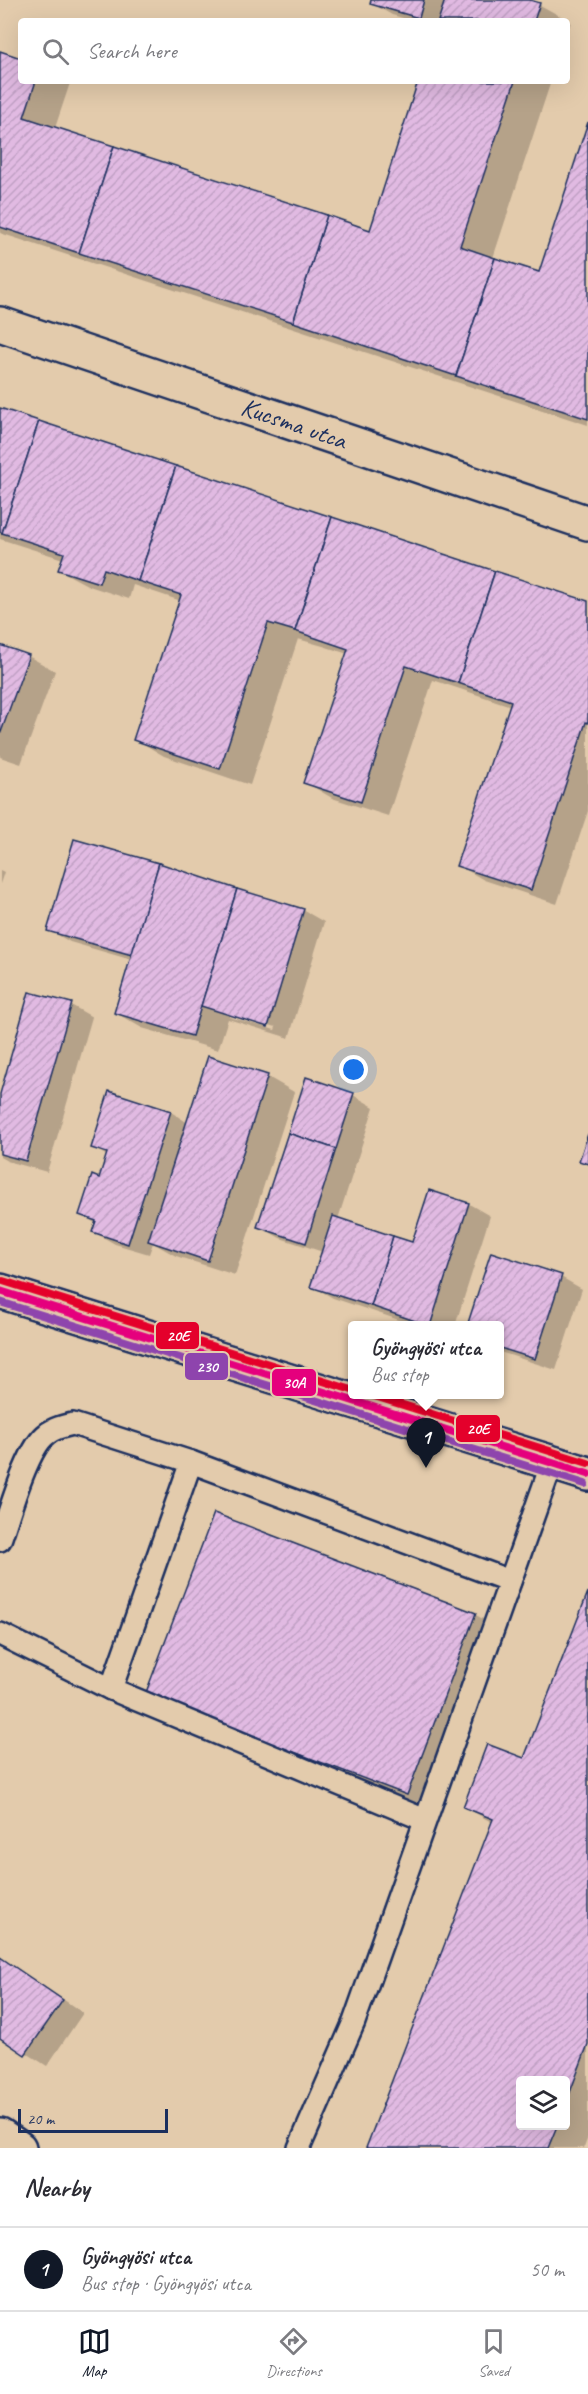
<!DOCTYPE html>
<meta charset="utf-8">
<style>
body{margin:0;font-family:Caveat,sans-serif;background:#f2f2f3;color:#2b2b33}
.controls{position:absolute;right:18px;bottom:18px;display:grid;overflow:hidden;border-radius:6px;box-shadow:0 6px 24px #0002}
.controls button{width:54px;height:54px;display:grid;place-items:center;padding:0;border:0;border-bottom:2px solid #e1e1e2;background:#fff;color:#2b2b33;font:30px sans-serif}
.scale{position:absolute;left:18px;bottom:15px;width:150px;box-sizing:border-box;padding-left:6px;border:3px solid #1b2f5e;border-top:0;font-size:16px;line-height:21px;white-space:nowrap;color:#1b2f5e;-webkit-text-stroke:4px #e3cbac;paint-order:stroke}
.you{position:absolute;left:354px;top:1070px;width:21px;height:21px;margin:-15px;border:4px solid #fff;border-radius:50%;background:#1a73e8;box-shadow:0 0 0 9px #1a73e833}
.badge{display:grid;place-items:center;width:39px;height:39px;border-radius:50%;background:#111827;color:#fff;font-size:20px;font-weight:700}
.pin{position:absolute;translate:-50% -50px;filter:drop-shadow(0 2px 3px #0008)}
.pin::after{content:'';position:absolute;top:32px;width:21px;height:18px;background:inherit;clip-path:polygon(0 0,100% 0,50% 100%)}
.popup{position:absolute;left:348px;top:1321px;width:156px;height:78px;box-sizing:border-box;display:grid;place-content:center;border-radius:6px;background:#fff;filter:drop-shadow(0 2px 4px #0005);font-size:20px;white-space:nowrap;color:#7c7c81}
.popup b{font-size:22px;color:#2b2b33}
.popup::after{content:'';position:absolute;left:50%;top:100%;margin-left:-12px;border:12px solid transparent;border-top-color:#fff}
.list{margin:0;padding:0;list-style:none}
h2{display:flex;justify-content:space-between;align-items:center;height:78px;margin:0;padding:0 24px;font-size:26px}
h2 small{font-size:20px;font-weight:400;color:#7c7c81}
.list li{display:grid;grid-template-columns:39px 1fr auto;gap:18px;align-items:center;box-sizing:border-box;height:84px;padding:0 24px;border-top:2px solid #e1e1e2}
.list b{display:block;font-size:22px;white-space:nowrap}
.list p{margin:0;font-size:20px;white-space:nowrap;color:#7c7c81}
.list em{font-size:20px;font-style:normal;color:#7c7c81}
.icon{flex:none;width:33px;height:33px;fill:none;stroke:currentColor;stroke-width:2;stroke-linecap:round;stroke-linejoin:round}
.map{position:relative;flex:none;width:588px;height:2148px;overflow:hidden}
.search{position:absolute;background:#fff;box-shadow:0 6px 24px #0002;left:18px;right:18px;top:18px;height:66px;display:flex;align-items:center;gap:15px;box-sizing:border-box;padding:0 21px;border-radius:6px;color:#7c7c81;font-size:22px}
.sheet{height:162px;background:#fff}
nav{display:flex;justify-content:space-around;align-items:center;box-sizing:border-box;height:84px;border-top:2px solid #e1e1e2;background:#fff;font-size:16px;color:#7c7c81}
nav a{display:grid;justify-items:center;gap:3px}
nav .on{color:#111827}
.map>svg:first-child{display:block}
.shadow{fill:#0003;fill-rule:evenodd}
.building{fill:url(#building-hatch);stroke:#1b2f5e;stroke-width:1.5}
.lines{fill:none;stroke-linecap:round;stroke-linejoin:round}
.service-casing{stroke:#1b2f5e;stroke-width:26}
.minor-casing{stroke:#1b2f5e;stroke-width:38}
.service{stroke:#e3cbac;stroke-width:21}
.minor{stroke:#e3cbac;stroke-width:33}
.bus-1-casing{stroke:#e3cbac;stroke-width:12}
.bus-2-casing{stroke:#e3cbac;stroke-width:12}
.bus-3-casing{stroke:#e3cbac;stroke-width:12}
.bus-1{stroke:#e5007d;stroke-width:8}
.bus-2{stroke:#8e44ad;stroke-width:8}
.bus-3{stroke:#e4002b;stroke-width:8}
.labels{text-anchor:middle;stroke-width:4.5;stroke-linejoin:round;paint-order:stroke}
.street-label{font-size:26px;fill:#1b2f5e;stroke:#e3cbac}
.line-badge{stroke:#e3cbac;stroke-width:2}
.badge-label{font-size:16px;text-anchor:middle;font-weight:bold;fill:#fff}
</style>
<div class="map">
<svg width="588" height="2148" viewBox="0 0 588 2148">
<defs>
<pattern id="building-hatch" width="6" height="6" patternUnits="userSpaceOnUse" patternTransform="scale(1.5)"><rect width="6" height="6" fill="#e1bae2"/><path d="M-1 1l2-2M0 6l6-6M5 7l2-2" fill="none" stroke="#c0a0c4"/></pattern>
</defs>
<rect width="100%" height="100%" fill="#e3cbac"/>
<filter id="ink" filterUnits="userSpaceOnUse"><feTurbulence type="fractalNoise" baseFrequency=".0167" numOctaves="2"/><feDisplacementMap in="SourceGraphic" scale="12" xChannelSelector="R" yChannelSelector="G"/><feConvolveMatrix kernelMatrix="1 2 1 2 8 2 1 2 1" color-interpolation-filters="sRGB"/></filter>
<g filter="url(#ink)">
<g class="shadow">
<polygon points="372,0 525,0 540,5 571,22 567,33 567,21 414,21 392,15 371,3"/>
<polygon points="0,52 21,59 21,81 70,83 55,128 371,231 420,81 551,81 493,258 540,274 588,127 588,425 0,233"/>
<polygon points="0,409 588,603 588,811 557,904 484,880 458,865 511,706 433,680 388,816 332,798 305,782 348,654 323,646 298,639 250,785 164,756 135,739 181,601 133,585 129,599 89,586 59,570 63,559 0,539"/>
<polygon points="0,646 28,656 55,671 21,764 0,757"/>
<polygon points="0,870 4,872 0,884"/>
<path d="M303,910L324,922L289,1038L228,1019L218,1050L142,1028L116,1013L132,960L70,942L49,930ZM229,1013L276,1027L275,1030L229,1017Z"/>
<polygon points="71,1005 92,1017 47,1172 7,1161 0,1157 0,1100"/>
<polygon points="209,1058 268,1077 294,1092 235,1275 176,1256 153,1243 149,1254 115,1244 94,1232 97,1224 81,1215 100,1180 107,1156 93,1147 110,1093 171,1112 188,1123"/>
<polygon points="353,1095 374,1107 338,1219 413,1244 430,1192 469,1204 490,1216 455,1326 417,1326 333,1298 312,1286 323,1252 280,1238 259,1226"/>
<polygon points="561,1277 582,1289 556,1370 500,1352 500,1326"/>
<polygon points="215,1515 476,1615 505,1632 436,1810 176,1711"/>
<path d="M588,1596V2137L584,2148H368L493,1823L465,1807L525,1760ZM520,2080H566V2126H520Z"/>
<polygon points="0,1956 83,2013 47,2066 0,2036"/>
</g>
<g class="building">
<polygon points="371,0 424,0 419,18 370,4"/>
<polygon points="445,0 530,0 540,3 534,21 438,21"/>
<polygon points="0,51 21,58 21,81 36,81 24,117 114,146 79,253 0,227"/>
<polygon points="418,81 515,81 460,246 495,258 456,376 293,322 327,215 370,230"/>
<polygon points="588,122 588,419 456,376 495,258 539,272"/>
<polygon points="114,146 327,215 293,322 79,253"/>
<polygon points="0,408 39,421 2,533 0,532"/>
<polygon points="39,421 176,466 138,581 104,569 99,583 58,570 64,553 2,533"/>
<polygon points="176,466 332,517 295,631 268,623 220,769 133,740 181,595 138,581"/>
<polygon points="332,517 495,571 458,683 406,666 361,802 303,783 348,649 295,631"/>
<polygon points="495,571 588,601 588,723 586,722 531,890 456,866 511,701 458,683"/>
<polygon points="0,645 29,655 0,735"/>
<polygon points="74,839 159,863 132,955 47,931"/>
<polygon points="159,863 237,889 192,1036 114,1013"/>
<polygon points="237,889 304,909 268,1027 201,1006"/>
<polygon points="29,992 72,1003 26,1161 0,1154 0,1094"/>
<polygon points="208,1056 268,1075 208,1261 148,1241"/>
<polygon points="306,1077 354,1093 336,1149 288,1133"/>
<polygon points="109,1091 171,1111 128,1244 92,1232 96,1221 79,1215 92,1175 99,1178 107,1153 91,1148"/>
<polygon points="288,1133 336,1149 306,1243 257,1227"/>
<polygon points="588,1134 588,1164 579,1161"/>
<polygon points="429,1190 469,1203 430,1326 371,1306 393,1236 412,1242"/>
<polygon points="333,1216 393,1236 371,1306 310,1287"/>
<polygon points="491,1252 562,1275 535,1359 500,1348 500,1326 467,1326"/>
<polygon points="214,1513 476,1613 407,1795 145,1695"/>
<polygon points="588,1592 588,2044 566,2103 566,2080 520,2080 520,2126 557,2126 548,2148 366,2148 493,1819 463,1807 487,1744 524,1758"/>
<polygon points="0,1957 63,2000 25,2055 0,2038"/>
</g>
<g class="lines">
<defs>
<g id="service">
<path d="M0,1540C9,1515 27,1448 47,1434C54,1428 64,1426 73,1424L191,1462"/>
<polyline points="0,1634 111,1689"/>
<polyline points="425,1820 111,1689 191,1462 510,1581"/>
<polyline points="299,2148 354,2022 552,1463"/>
</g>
<g id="minor">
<polyline points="0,324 588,523"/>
<polyline points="0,1291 588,1474"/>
<polyline points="0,2135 19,2148"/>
</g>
</defs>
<use href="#service" class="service-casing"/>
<use href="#minor" class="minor-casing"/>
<use href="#service" class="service"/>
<use href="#minor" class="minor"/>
<defs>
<polyline id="bus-1" points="0,1291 588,1474"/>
<polyline id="bus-2" points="0,1302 585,1484"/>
<g id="bus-3">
<polyline points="3,1281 352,1390"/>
<polyline points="368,1394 588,1463"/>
</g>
</defs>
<use href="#bus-1" class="bus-1-casing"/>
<use href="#bus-2" class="bus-2-casing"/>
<use href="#bus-3" class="bus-3-casing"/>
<use href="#bus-1" class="bus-1"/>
<use href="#bus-2" class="bus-2"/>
<use href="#bus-3" class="bus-3"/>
</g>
</g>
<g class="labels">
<g class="street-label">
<text transform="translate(294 423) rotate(19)" y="9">Kucsma utca</text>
</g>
</g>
<g class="line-badge">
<rect x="155" y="1321" width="45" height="29" rx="6" fill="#e4002b"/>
<rect x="184" y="1352" width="45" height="29" rx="6" fill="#8e44ad"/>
<rect x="271" y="1368" width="46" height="29" rx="6" fill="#e5007d"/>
<rect x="455" y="1414" width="46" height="29" rx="6" fill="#e4002b"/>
</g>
<g class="badge-label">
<text x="178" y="1341">20E</text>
<text x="207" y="1372">230</text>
<text x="294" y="1388">30A</text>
<text x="478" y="1434">20E</text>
</g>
</svg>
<div class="controls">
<button><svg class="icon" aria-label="layers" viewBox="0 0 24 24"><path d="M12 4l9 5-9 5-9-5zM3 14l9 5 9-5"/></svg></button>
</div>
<div class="scale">20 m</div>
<div class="you"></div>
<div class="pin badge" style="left:426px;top:1468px">1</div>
<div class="popup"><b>Gyöngyösi utca</b>Bus stop</div>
<div class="search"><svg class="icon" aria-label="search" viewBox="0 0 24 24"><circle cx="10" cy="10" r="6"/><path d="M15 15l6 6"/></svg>Search here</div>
</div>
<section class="sheet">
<h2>Nearby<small></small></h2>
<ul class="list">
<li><span class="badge">1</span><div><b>Gyöngyösi utca</b><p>Bus stop · Gyöngyösi utca</p></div><em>50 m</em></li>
</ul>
</section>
<nav>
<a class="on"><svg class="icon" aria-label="map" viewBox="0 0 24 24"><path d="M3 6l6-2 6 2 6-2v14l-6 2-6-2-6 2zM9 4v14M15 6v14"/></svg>Map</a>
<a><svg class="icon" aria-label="directions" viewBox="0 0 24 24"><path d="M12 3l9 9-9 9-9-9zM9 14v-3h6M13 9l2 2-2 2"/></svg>Directions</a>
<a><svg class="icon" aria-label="saved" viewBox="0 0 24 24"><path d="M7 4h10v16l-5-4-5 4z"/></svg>Saved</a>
</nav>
